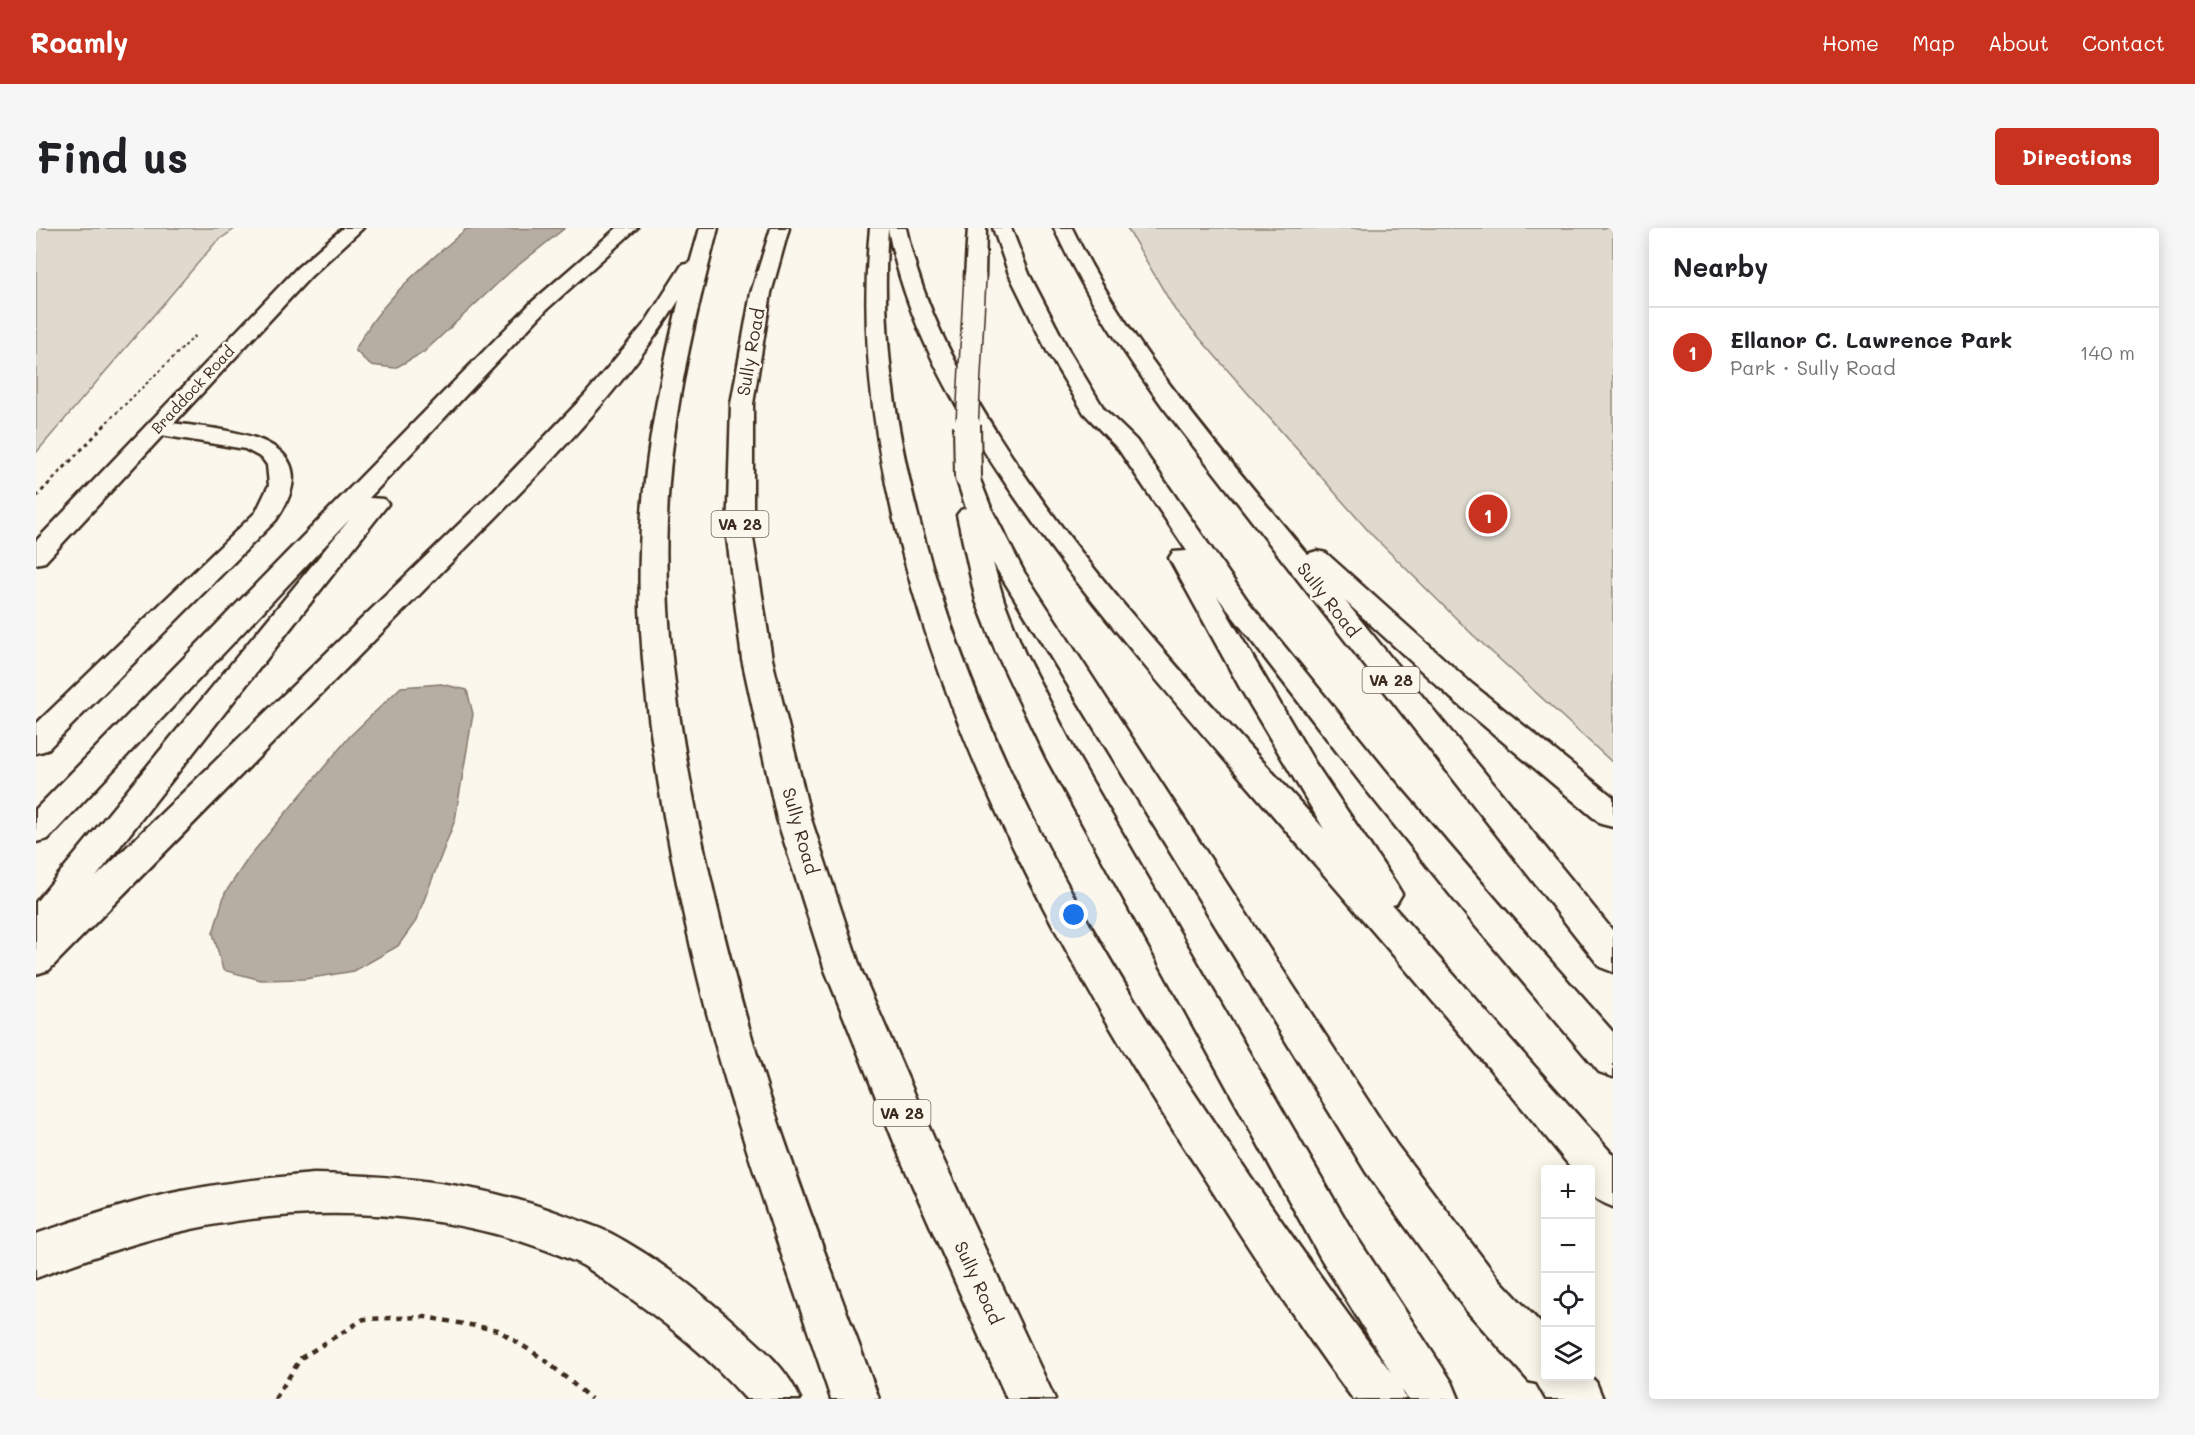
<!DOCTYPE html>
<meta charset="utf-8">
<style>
body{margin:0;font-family:Mali,sans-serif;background:#f6f6f6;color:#202124}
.controls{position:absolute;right:18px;bottom:18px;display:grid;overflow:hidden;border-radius:6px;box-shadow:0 3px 15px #0003}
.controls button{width:54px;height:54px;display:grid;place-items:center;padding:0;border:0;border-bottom:2px solid #e0e0e0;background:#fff;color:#202124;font:30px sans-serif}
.you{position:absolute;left:1038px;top:687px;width:21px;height:21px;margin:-15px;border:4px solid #fff;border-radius:50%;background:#1a73e8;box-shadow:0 0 0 9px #1a73e833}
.badge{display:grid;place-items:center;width:39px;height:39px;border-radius:50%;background:#c8321e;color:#fff;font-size:20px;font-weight:700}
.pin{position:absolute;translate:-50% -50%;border:3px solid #fff;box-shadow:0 2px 6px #0006}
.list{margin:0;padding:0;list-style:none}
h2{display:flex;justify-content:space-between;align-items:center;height:78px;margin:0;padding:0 24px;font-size:26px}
h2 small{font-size:20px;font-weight:400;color:#757577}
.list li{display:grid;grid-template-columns:39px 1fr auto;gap:18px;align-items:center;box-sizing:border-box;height:90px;padding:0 24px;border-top:2px solid #e0e0e0}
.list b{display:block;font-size:22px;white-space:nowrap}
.list p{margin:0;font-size:20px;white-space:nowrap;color:#757577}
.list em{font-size:20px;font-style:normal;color:#757577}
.icon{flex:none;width:33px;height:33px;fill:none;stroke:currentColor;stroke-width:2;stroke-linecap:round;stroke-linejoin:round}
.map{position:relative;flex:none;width:1577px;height:1171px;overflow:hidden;border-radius:6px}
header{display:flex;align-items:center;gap:36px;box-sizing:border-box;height:84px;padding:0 30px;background:#c8321e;color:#fff}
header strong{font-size:28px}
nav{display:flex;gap:33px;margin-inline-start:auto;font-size:21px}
.intro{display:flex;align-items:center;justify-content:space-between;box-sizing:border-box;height:144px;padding:0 36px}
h1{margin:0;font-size:42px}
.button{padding:15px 27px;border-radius:6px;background:#c8321e;color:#fff;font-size:21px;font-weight:700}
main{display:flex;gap:36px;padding:0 36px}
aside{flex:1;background:#fff;border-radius:6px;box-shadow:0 3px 15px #0003}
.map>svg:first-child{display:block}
.green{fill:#dfd9ce;stroke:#8d8276;stroke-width:1.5}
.water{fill:#b6aea2;stroke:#85796d;stroke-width:1.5}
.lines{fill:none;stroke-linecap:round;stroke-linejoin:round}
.secondary-casing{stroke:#3b2a1e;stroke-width:5}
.highway-casing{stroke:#3b2a1e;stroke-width:5}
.path-far2{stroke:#3b2a1e;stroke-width:2;stroke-dasharray:3 3;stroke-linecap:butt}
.path-far1{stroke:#3b2a1e;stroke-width:3;stroke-dasharray:4 4;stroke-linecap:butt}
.path{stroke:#3b2a1e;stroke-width:4.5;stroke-dasharray:6 6;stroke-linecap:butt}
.secondary{fill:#fbf7ec;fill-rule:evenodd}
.highway{fill:#fbf7ec;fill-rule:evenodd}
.highway-bridge-far1-casing{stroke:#3b2a1e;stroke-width:24;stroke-linecap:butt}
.highway-bridge-casing{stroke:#3b2a1e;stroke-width:30;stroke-linecap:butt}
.highway-bridge-far1{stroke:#fbf7ec;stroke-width:21}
.highway-bridge{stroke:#fbf7ec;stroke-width:26}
.labels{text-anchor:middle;stroke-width:5;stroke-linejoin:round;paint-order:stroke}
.far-street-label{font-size:15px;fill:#3b2a1e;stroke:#fbf7ec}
.shield{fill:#fbf7ec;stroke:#75685c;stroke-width:1.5}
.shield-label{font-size:16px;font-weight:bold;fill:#3b2a1e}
.street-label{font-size:18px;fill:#3b2a1e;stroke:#fbf7ec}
</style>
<header>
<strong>Roamly</strong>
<nav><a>Home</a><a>Map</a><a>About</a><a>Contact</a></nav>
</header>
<div class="intro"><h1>Find us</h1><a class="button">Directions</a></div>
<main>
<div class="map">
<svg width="1577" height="1171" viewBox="0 0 1577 1171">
<rect width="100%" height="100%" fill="#fbf7ec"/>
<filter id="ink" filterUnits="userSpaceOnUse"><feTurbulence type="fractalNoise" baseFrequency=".0167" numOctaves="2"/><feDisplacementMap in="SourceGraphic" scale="12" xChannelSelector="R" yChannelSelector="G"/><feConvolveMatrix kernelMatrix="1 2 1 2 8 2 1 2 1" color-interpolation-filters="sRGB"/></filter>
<g filter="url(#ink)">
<g class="green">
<polygon points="0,0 200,0 180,14 0,225"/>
<polygon points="1091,0 1577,0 1577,535 1437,407 1336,307 1139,82"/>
</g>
<g class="water">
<path d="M529,0L475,43L388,124L359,140L334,137L319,122C345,71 388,38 430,1Z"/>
<polygon points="405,456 431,462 437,486 419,592 380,693 362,718 318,743 269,751 225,752 187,742 177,705 189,665 213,629 314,508 365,459"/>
</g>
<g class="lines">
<defs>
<polygon id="secondary" points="307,0 327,0 275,48 9,334 0,336 0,313 261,40"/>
<g id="highway">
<path d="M581,0H601L510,82L333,270L348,271L352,276L60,649L458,262L549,167L609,95L646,37L654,35L664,0H682C657,96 634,193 631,292C627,393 642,494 662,593C681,684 704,774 732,863C766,967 805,1068 843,1171H795C761,1069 724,968 693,864C666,774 645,681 628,588C613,501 601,412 604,324C606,238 623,155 643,72C577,179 475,273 387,363C262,489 138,615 13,742L0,746V674L314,291L12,611L0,614V581L496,74Z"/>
<polygon points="735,0 753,0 735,65 717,176 717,310 736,431 775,591 825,742 905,927 1019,1171 971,1171 866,934 789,742 741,591 706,431 691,310 695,176 715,65"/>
<path d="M834,0H870C886,77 922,144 964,210C1055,353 1175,475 1288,601L1203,458L1133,330L1137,324L1151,323L1083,222L1048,185L1011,123L973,46L957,0H975L993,46L1033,123L1068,181L1100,212L1214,376L1353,547L1462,674L1577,804V849L1563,844L1436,694L1331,563L1181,368L1279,535L1360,656L1366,666L1360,676L1356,677L1577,927V979C1554,970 1554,965 1554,942H1537C1437,818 1332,698 1228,577C1138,473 1047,370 970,256C917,178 870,95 852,1C844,103 859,200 885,299C947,532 1070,739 1206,936C1254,1006 1303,1076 1355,1144L1284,1029L1010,529L960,424L940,373L921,287L925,282L930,280L920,249L923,244L932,242L941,244L955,280L988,344L1360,916L1461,1049L1510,1101V1148H1554L1560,1154L1567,1171H1510L1501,1155L1493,1153L1429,1081L1330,944L957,335L968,373L988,424L1042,529L1314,999L1416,1154L1423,1171H1372L1366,1162L1370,1171H1317C1264,1100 1216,1025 1168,950C1036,748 916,533 859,296C835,198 824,101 834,0Z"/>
<polygon points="932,0 950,0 949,49 946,53 932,53 929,49"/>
<path d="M1018,0H1036C1095,122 1186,222 1271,326L1281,323L1290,325L1436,456L1577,569V599L1565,596L1415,470L1309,373L1577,703V744L1564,739L1127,179C1086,122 1047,64 1018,0Z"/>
<path d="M121,193C177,202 302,202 240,292L11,522L0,525V496L220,284L233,257L231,237L226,230L209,221L113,205L109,200L113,195Z"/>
<path d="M278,946C368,948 442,955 528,987C543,993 559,998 574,1005C616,1027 661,1061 696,1093C722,1116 750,1138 764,1171H710C672,1128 626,1091 578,1059C566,1051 554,1040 540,1034C415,979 266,973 134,1006C88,1018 44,1033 0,1050V1006C45,991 90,975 136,965C183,955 230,950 278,946Z"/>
</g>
</defs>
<use href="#secondary" class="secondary-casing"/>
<use href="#highway" class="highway-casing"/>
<polyline class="path-far2" points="67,198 160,107"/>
<polyline class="path-far1" points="0,269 69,197"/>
<polyline class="path" points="239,1171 265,1130 328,1091 389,1089 462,1102 509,1132 555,1171"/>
<use href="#secondary" class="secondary"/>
<use href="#highway" class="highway"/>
<defs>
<polyline id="highway-bridge-far1" points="931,198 939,49"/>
<polyline id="highway-bridge" points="931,197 932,249"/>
</defs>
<use href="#highway-bridge-far1" class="highway-bridge-far1-casing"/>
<use href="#highway-bridge" class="highway-bridge-casing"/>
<use href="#highway-bridge-far1" class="highway-bridge-far1"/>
<use href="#highway-bridge" class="highway-bridge"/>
</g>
</g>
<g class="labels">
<g class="far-street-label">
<text transform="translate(157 162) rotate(-47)" y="5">Braddock Road</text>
</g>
<g class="shield">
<rect x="675.5" y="283" width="57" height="26" rx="4.5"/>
<rect x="1326.5" y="439" width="57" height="26" rx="4.5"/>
<rect x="837.5" y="872" width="57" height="26" rx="4.5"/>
</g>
<g class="shield-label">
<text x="704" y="302">VA 28</text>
<text x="1355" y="458">VA 28</text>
<text x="866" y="891">VA 28</text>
</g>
<g class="street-label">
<text transform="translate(715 124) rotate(-80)" y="6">Sully Road</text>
<text transform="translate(1292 372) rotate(52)" y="6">Sully Road</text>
<text transform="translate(764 603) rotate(74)" y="6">Sully Road</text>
<text transform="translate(942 1055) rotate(65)" y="6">Sully Road</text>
</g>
</g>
</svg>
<div class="controls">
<button>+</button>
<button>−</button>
<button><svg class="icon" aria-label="locate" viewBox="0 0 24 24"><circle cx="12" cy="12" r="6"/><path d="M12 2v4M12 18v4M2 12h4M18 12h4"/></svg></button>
<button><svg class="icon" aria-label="layers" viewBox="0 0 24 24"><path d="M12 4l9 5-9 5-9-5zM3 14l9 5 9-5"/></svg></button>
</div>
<div class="you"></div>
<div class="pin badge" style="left:1452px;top:286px">1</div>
</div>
<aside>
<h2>Nearby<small></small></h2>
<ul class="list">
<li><span class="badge">1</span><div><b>Ellanor C. Lawrence Park</b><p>Park · Sully Road</p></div><em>140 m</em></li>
</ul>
</aside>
</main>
